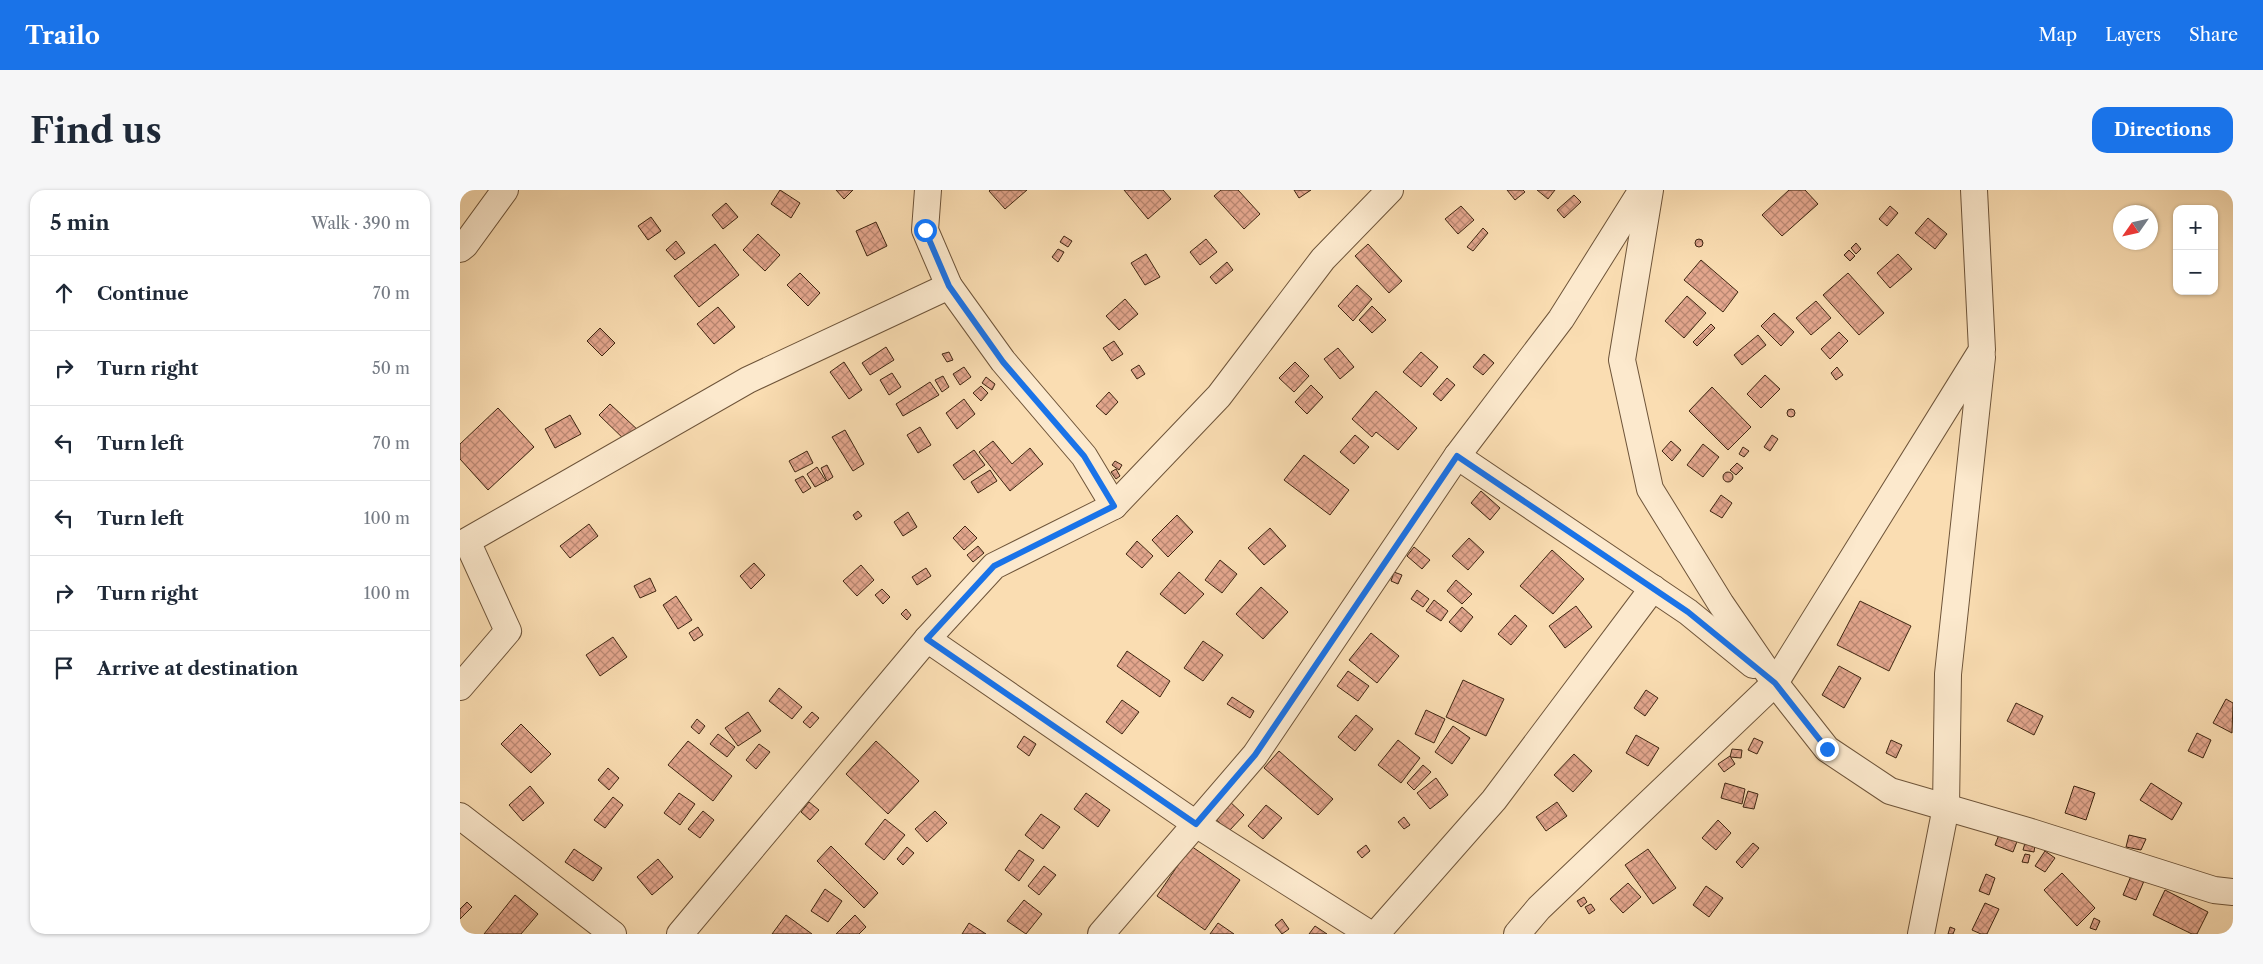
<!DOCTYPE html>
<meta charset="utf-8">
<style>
body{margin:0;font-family:"Libre Caslon Text",serif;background:#f6f6f7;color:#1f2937}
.controls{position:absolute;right:15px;top:15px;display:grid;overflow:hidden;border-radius:10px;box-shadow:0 1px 4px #0004}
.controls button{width:45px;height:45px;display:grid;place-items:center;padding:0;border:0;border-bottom:1px solid #e0e1e3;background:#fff;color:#1f2937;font:25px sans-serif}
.compass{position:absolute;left:1653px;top:15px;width:45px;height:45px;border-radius:50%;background:#fff;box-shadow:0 1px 4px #0004;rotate:236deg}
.stop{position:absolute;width:15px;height:15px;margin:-11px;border:4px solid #1a73e8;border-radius:50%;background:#fff}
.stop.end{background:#1a73e8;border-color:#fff;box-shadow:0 1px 5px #0008}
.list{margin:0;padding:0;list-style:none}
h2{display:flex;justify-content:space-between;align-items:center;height:65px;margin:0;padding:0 20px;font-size:21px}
h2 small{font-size:16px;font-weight:400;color:#747a83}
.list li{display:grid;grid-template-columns:32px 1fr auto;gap:15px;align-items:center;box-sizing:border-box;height:75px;padding:0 20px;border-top:1px solid #e0e1e3}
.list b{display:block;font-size:19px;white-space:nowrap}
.list em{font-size:16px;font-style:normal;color:#747a83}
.icon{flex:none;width:28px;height:28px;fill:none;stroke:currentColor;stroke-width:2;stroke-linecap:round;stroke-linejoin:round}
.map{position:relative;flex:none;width:1773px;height:744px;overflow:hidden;border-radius:15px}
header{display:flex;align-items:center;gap:30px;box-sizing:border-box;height:70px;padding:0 25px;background:#1a73e8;color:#fff}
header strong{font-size:24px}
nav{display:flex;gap:28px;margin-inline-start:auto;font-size:18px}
.intro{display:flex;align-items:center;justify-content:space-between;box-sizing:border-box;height:120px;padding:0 30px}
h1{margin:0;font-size:35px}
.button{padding:12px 22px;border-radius:15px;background:#1a73e8;color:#fff;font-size:18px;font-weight:700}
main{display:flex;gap:30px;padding:0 30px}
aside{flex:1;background:#fff;border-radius:15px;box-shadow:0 1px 4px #0004}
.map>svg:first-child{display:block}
.building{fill:url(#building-cross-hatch);stroke:#3f2611}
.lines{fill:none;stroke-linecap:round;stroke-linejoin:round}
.minor-casing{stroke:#6e5439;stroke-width:28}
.minor{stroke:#fce9cd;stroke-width:26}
.route{stroke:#1a73e8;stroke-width:6}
</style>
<header>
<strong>Trailo</strong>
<nav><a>Map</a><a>Layers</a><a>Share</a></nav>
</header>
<div class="intro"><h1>Find us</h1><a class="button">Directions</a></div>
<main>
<aside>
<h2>5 min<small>Walk · 390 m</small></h2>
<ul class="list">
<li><svg class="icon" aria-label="ahead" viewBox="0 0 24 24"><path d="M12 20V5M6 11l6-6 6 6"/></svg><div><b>Continue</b></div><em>70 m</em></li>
<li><svg class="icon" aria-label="right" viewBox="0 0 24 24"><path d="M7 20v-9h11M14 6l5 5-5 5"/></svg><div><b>Turn right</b></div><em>50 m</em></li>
<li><svg class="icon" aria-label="left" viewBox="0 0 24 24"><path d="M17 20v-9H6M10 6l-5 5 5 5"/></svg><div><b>Turn left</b></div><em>70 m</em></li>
<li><svg class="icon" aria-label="left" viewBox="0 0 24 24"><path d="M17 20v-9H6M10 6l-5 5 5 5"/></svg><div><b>Turn left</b></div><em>100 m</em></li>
<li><svg class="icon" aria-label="right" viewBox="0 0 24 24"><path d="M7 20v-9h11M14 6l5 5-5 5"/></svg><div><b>Turn right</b></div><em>100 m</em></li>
<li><svg class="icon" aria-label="arrive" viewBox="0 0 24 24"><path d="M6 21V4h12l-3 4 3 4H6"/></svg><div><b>Arrive at destination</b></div></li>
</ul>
</aside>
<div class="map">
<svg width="1773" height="744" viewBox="0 0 1773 744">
<defs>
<pattern id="building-cross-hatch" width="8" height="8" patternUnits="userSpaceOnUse" patternTransform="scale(1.25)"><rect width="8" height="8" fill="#e3a68d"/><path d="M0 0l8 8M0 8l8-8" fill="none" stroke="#b98772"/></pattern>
</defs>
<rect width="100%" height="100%" fill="#faddb2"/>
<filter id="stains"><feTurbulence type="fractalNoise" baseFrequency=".004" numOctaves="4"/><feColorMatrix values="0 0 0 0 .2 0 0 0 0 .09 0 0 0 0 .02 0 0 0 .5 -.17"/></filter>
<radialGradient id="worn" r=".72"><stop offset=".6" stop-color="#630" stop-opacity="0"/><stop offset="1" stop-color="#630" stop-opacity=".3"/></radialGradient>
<g class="building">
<polygon points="320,0 340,13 331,28 311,14"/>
<polygon points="376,0 393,0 384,9"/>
<polygon points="530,0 567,0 545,19 529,1"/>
<polygon points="664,0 703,0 711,9 688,29"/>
<polygon points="761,0 778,0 800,24 784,39 754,6"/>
<polygon points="834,0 851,0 839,8"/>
<polygon points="1047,0 1063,0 1065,2 1055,10"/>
<polygon points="1077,0 1095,0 1088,9"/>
<polygon points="1329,0 1345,0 1358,14 1322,46 1302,25"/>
<polygon points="1114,5 1121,12 1104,28 1097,20"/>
<polygon points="266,13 278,27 263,39 252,25"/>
<polygon points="1001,16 1014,30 998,44 985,29"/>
<polygon points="1430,16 1438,23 1427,36 1419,29"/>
<polygon points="191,27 201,41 188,50 178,36"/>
<polygon points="1468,28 1487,44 1475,59 1455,43"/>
<polygon points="416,32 427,56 407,66 396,41"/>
<polygon points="1023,38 1028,43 1013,61 1007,57"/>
<polygon points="298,44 320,65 305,81 283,60"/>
<polygon points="604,46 612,51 608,57 600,52"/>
<polygon points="746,49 757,62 740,75 730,62"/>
<circle cx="1239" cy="53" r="4"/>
<polygon points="216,51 225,63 215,70 206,60"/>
<polygon points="1396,53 1401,59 1396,64 1391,58"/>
<polygon points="255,54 279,85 239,117 214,86"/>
<polygon points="908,54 942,91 929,103 895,66"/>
<polygon points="598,59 604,62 598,72 592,67"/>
<polygon points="1389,60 1395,66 1390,71 1384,65"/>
<polygon points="686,64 700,87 685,95 671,73"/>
<polygon points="1438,64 1452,79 1430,98 1417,83"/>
<polygon points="1241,70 1278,102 1263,122 1224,90"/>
<polygon points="767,72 773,80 756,94 750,87"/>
<polygon points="340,83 360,103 348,116 327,95"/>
<polygon points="1388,83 1424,123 1399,145 1363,105"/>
<polygon points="897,95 912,109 893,131 878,116"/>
<polygon points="1227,106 1246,123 1224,148 1205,131"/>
<polygon points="665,109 678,124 659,140 646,126"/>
<polygon points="1356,111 1371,128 1351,145 1336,128"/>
<polygon points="912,116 926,130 912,143 899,130"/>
<polygon points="258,117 275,137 254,154 237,134"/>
<polygon points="1314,123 1334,142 1321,156 1301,136"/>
<polygon points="1251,134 1255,138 1237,156 1233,152"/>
<polygon points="140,138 155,153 142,166 127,151"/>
<polygon points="1379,142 1388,151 1370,169 1361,159"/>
<polygon points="1298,145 1306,155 1282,175 1274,165"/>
<polygon points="654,151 663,164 652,171 643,158"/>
<polygon points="426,157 434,170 410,185 402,173"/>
<polygon points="878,158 894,177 880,189 864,169"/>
<polygon points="489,162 493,170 487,172 482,164"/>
<polygon points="961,162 978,177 961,197 943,182"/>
<polygon points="1024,164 1034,173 1023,185 1013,177"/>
<polygon points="384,172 402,200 389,209 370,182"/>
<polygon points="835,172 849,186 834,202 819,188"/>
<polygon points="679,175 685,184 677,189 671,180"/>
<polygon points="504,177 511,187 500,195 493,184"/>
<polygon points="1377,177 1383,185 1376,190 1371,183"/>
<polygon points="432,183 441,197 429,205 420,190"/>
<polygon points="1305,185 1320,199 1301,218 1287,204"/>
<polygon points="483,186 489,197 482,202 475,190"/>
<polygon points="526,187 535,194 532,200 522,193"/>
<polygon points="987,188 995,195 981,211 973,204"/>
<polygon points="470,192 479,205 443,226 436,214"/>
<polygon points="851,195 863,207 847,224 835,212"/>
<polygon points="521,196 528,203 521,211 513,203"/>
<polygon points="1252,197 1291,237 1268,260 1229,221"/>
<polygon points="916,201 957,238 938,260 916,242 912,247 892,229"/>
<polygon points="649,202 658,212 646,225 636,216"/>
<polygon points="504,209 515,224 497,239 486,223"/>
<polygon points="150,214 180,242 169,254 139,225"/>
<polygon points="38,218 74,257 28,300 0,269 0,254"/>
<circle cx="1331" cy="223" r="4"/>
<polygon points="110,225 121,244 95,258 85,239"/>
<polygon points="460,237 471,255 458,263 447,245"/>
<polygon points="385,240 404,274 393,281 372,247"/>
<polygon points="895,245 909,257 894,274 880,262"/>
<polygon points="1312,245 1318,249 1310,261 1304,257"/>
<polygon points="533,251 552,274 570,258 583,274 550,301 519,262"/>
<polygon points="1211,251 1221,260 1212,271 1202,261"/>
<polygon points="1243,254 1259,267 1243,287 1227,275"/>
<polygon points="1283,257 1289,261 1284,267 1279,264"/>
<polygon points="514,260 525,275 504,290 493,275"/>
<polygon points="347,261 353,273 335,282 329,271"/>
<polygon points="844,265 889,300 870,325 824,290"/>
<polygon points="655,271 662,275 659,280 652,275"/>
<polygon points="1277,273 1283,278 1276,285 1270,280"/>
<polygon points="367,275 373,287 367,291 361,278"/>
<polygon points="357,277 366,291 355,297 347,284"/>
<polygon points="656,279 660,286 656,289 651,282"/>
<polygon points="530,280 537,291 518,303 511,292"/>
<circle cx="1268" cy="287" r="5"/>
<polygon points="343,286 351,298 343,303 335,290"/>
<polygon points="1021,301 1040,318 1030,330 1011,313"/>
<polygon points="1261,305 1272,313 1262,328 1250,321"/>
<polygon points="398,321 402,326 396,330 393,325"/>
<polygon points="448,322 457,337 443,346 434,332"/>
<polygon points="717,325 733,342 708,367 692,350"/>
<polygon points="129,334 138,346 110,368 100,356"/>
<polygon points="505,336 517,348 504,360 493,348"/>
<polygon points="810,338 826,356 804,375 788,358"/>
<polygon points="1009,348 1024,362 1008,380 992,366"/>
<polygon points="677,351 693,366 682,378 666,364"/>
<polygon points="518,356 524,363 513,372 507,365"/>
<polygon points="954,357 970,370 962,379 947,366"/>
<polygon points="1092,360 1124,389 1093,424 1060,396"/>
<polygon points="760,370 777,384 762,403 745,390"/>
<polygon points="294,373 305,385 291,399 280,386"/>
<polygon points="401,375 414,390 397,406 383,391"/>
<polygon points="466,378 471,386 457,395 452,387"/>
<polygon points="719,382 744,404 725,424 700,404"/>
<polygon points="934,382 942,385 938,394 931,391"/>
<polygon points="190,388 196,401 180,408 174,396"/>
<polygon points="996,390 1012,404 1002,414 987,401"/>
<polygon points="801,397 828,422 803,449 776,424"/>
<polygon points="422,399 430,407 423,414 415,405"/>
<polygon points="957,400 969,409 963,417 951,409"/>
<polygon points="216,406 232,430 218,439 203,415"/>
<polygon points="974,410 988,421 981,431 966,421"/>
<polygon points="1400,411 1451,436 1429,481 1377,455"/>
<polygon points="1116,416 1132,437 1105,458 1089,436"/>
<polygon points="1002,417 1013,427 1001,442 989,432"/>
<polygon points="446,419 451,425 447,430 441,424"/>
<polygon points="1055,425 1067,436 1051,455 1038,444"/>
<polygon points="238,437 243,445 234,451 229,443"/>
<polygon points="911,443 939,466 917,493 889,470"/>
<polygon points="153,447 167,467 140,486 126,465"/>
<polygon points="743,451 763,465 743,491 724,478"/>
<polygon points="667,461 710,491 700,507 657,476"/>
<polygon points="1379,476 1401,488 1384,518 1362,505"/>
<polygon points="888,481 909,496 898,511 877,496"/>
<polygon points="1003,490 1044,509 1026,546 986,527"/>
<polygon points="319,498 342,517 332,529 309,511"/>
<polygon points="1186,500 1198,508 1185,526 1174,518"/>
<polygon points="772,507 794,521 790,528 767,514"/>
<polygon points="1766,509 1773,513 1772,543 1753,533"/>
<polygon points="662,510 679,522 662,544 646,532"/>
<polygon points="1556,513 1583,526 1574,545 1547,531"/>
<polygon points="966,520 985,529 974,553 955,544"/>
<polygon points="288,522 301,541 278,556 265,538"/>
<polygon points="352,522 359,528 350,538 343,532"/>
<polygon points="896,525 913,539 895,561 878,547"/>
<polygon points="237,529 245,536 239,544 231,537"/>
<polygon points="61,534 91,564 71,583 41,554"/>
<polygon points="993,536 1010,548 992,574 975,562"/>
<polygon points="1737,543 1751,550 1743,568 1728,561"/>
<polygon points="258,544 275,557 267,567 250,554"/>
<polygon points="1176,545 1199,558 1188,576 1166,563"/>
<polygon points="564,546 576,554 569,566 557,557"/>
<polygon points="1294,548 1303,552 1297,564 1288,560"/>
<polygon points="938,550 960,568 941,593 918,575"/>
<polygon points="1431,550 1442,555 1436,568 1426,563"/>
<polygon points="228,551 272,586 253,611 208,575"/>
<polygon points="416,551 459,591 428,624 386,584"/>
<polygon points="299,554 310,562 296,579 286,570"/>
<polygon points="1272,559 1282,560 1281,568 1270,567"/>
<polygon points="819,561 873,609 858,625 804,578"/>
<polygon points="1114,564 1132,581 1113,602 1094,585"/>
<polygon points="1270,566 1275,574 1264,582 1258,574"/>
<polygon points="963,575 971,582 954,600 947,593"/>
<polygon points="148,578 159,588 149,600 138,590"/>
<polygon points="976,588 988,605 970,619 957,603"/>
<polygon points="1265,593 1285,599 1282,614 1261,608"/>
<polygon points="1691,593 1722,613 1712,630 1680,610"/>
<polygon points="70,596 84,613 63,631 49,615"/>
<polygon points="1614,596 1635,603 1626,630 1605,623"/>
<polygon points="1288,601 1298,604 1294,619 1283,617"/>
<polygon points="219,603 235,614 220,635 204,623"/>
<polygon points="626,603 650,620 638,637 614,619"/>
<polygon points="153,607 163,615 145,638 134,630"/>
<polygon points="767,609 784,625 769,641 752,626"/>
<polygon points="349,612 359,620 350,630 341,622"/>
<polygon points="1097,612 1107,626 1086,641 1076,627"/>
<polygon points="806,615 822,628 803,649 788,636"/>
<polygon points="243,621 254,630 240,648 228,639"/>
<polygon points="475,621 487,633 467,652 455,639"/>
<polygon points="581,624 600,637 583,659 565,645"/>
<polygon points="944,627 950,635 944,639 938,632"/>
<polygon points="425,629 445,645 424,670 405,654"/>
<polygon points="1258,630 1271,643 1256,660 1242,648"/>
<polygon points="1540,642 1558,649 1553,662 1535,655"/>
<polygon points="1669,645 1686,649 1681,660 1666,657"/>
<polygon points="1293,653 1299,658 1282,678 1276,672"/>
<polygon points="1565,653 1575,655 1574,662 1563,660"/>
<polygon points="906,655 910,661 902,668 897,662"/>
<polygon points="371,656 418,703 404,718 357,671"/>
<polygon points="731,656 780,690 745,740 697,706"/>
<polygon points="447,657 454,663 443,675 437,669"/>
<polygon points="114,659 142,678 133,691 105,672"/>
<polygon points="1188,659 1216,698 1193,714 1165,675"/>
<polygon points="559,660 574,670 559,691 545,680"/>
<polygon points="1585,661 1595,668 1585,682 1575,676"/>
<polygon points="1565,664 1570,665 1568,673 1562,672"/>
<polygon points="198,669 213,687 192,705 177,687"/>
<polygon points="584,676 596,685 579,705 568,696"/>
<polygon points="1602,683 1635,718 1617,736 1584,700"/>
<polygon points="1526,684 1535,688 1529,705 1519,701"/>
<polygon points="1671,686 1684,691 1676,710 1663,705"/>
<polygon points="1168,693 1181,707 1163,723 1150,709"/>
<polygon points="1246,696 1263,708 1249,727 1233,715"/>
<polygon points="365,699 382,711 368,732 351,721"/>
<polygon points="1705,700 1748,722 1737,744 1732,744 1693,725"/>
<polygon points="55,705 78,724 61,744 24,744"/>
<polygon points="1124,707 1127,712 1121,717 1117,711"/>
<polygon points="564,710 582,724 566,744 547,731"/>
<polygon points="7,712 12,717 0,729 0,719"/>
<polygon points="1525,713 1539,719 1527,744 1521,744 1512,740"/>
<polygon points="1131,714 1135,720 1129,724 1125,717"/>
<polygon points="326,725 352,744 312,744"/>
<polygon points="395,725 406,737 399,744 376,744"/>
<polygon points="1634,728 1640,731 1636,740 1630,738"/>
<polygon points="822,729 829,739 822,744 815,735"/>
<polygon points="509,733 526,744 502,744"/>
<polygon points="758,733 774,744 750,744"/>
<polygon points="855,736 867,744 849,744"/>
<polygon points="1490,737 1495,739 1493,744 1488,744"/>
</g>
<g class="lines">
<defs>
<g id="minor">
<polyline points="468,0 465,40 489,96 543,171 624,266 654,316"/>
<polyline points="1190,0 1162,170 1190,299 1261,414 1315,493 1367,559 1430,601 1571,642 1754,700 1773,702"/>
<polyline points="0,59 5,55 45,0"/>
<polyline points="997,266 1228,422 1293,475"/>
<polyline points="467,449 736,634 910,744"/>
<polyline points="0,497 48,441 7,351 288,190 489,96"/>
<polyline points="0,626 153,744"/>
<polyline points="220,744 467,449 534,376 654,316 759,206 863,69 930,0"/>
<polyline points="641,744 795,565 997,266 1101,129 1182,0"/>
<polyline points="916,744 1034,610 1193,398"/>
<polyline points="1057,744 1079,718 1315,493 1522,160 1514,0"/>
<polyline points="1461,744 1486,617 1488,484 1522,167"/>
</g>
</defs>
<use href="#minor" class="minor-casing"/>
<use href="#minor" class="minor"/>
</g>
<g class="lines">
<polyline class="route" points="465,40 489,96 543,172 624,266 654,316 534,376 467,449 736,634 795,565 997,266 1228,422 1315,493 1367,559"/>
</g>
<rect width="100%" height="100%" filter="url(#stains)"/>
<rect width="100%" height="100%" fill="url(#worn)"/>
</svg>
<div class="controls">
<button>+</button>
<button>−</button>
</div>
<svg class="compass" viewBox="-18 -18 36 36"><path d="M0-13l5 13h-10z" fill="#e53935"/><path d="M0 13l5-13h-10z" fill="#747a83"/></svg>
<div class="stop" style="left:465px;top:40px"></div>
<div class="stop end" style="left:1367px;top:559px"></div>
</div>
</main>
